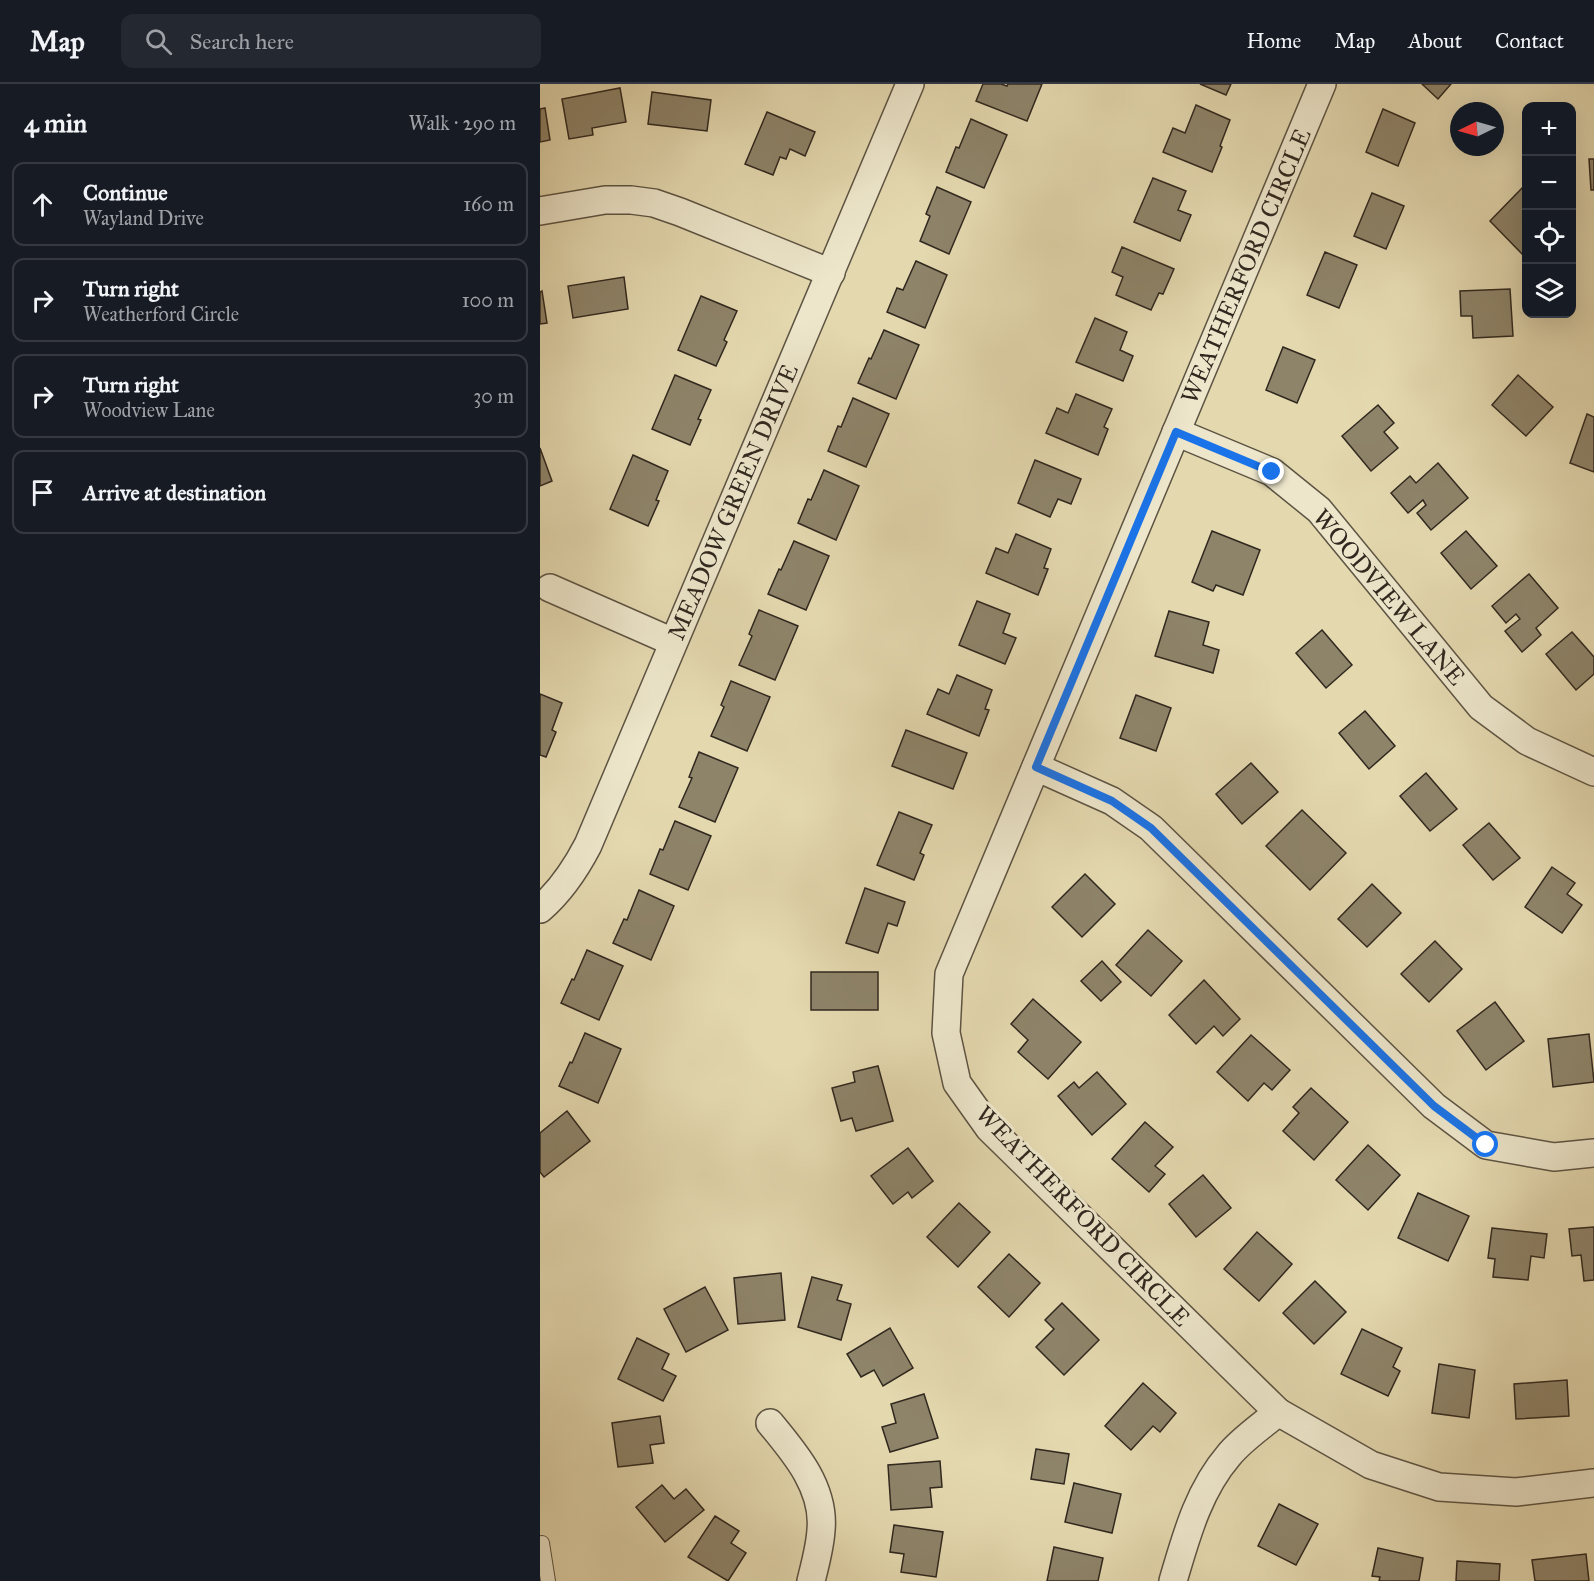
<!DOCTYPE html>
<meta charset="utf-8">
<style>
body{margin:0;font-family:"IM FELL Great Primer",serif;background:#242831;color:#f1f3f6}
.controls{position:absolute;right:18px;top:18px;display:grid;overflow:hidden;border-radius:12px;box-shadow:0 6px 24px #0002}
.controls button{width:54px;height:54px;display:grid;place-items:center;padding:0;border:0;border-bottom:2px solid #363941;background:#171b24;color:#f1f3f6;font:30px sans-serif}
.compass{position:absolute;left:910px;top:18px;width:54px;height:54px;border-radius:50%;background:#171b24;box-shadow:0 6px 24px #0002;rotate:265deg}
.stop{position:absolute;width:18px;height:18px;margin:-14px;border:4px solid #1a73e8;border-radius:50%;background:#fff}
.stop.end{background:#1a73e8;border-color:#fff;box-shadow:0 2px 6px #0008}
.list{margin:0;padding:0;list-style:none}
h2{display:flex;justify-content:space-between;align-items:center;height:78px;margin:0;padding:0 24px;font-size:26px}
h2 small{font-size:20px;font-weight:400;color:#9ea1a6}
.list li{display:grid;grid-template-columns:39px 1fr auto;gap:18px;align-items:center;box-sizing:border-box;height:84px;margin:0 12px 12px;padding:0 12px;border:2px solid #363941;border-radius:12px}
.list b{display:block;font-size:22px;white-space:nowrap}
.list p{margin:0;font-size:20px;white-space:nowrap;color:#9ea1a6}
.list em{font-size:20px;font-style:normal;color:#9ea1a6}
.icon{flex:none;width:33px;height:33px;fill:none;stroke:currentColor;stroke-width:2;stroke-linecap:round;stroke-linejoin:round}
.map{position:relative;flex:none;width:1054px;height:1497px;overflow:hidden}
header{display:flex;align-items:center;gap:36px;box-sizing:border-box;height:84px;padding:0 30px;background:#171b24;border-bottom:2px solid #363941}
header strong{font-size:28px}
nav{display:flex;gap:33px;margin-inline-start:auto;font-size:21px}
.search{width:420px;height:54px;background:#242831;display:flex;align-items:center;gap:15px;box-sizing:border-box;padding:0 21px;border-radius:12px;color:#9ea1a6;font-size:22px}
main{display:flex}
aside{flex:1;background:#171b24}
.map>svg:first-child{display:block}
.building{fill:#8e846a;stroke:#30281f;stroke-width:1.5}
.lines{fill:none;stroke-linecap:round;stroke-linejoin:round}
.service-casing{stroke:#5d5443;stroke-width:16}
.minor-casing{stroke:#5d5443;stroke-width:30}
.service{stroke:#ede6cb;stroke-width:14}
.minor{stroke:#ede6cb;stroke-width:27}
.route{stroke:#1a73e8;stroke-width:8}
.labels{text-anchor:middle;stroke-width:6;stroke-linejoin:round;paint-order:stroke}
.street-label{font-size:24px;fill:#30281f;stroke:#ede6cb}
</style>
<header>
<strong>Map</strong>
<div class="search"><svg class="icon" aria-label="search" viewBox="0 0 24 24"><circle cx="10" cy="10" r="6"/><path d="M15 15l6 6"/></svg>Search here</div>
<nav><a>Home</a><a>Map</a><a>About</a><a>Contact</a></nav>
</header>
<main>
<aside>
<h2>4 min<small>Walk · 290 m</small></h2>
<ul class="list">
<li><svg class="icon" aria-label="ahead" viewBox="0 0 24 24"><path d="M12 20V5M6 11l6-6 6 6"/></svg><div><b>Continue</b><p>Wayland Drive</p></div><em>160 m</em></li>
<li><svg class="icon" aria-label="right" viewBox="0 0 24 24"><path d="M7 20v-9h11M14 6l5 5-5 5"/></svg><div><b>Turn right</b><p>Weatherford Circle</p></div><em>100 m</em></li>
<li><svg class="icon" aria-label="right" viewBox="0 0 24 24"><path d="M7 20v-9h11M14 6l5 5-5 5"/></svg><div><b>Turn right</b><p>Woodview Lane</p></div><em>30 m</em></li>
<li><svg class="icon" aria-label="arrive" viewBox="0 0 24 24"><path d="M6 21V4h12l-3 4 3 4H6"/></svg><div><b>Arrive at destination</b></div></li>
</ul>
</aside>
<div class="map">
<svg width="1054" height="1497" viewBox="0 0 1054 1497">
<rect width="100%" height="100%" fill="#e4d8af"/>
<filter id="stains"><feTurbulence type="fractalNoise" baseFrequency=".00333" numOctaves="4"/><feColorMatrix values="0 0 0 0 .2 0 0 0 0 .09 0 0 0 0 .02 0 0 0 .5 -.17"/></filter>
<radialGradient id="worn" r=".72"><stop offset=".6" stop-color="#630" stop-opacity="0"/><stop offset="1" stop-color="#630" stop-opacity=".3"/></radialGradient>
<g class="building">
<polygon points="443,0 461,0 467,2 468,0 502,0 487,37 436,17"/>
<polygon points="660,0 691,0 686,11"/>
<polygon points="882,0 911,0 898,15"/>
<polygon points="80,4 86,38 52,44 53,51 29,55 22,15"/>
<polygon points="112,8 171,16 167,47 108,40"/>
<polygon points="656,21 690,36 680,62 682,63 672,88 623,68 633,44 645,49"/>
<polygon points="5,24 10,56 0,58 0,25"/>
<polygon points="843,25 875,39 858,82 826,68"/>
<polygon points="227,28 275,48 265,72 250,65 246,75 240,73 233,91 205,80"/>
<polygon points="431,35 467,51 444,104 406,88 416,63 419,64"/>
<polygon points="1049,75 1054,75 1054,106 1051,106"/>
<polygon points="613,94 646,107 638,126 651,131 640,157 594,138"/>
<polygon points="397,103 431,118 409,170 380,157 390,132 386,130"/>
<polygon points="982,104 987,109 987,169 984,172 950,137"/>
<polygon points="832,109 864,122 846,165 814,152"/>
<polygon points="582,163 634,185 623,210 619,209 611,226 576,211 583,193 572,188"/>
<polygon points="785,168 817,181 799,224 767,211"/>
<polygon points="376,177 407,191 385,244 347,228 357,204 363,206"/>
<polygon points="84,193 88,225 33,234 28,202"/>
<polygon points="970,205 973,252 933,254 932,232 921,232 920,207"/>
<polygon points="2,207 7,239 0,240 0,208"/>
<polygon points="161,212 197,227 184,256 187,258 176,282 138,266"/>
<polygon points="555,234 587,248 580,266 593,272 583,297 536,278"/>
<polygon points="344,246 379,261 356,315 318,299 329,274 331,275"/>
<polygon points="743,263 775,276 757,319 726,306"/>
<polygon points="135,291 171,306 158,335 161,336 150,361 112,345"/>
<polygon points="978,291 1013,323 986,352 952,321"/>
<polygon points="536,310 572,325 564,343 568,345 558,371 506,349 517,324 528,329"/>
<polygon points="313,314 349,330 326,383 288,367 298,342 301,343"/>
<polygon points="838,321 854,339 844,348 858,364 831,387 802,352"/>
<polygon points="1047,330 1054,333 1054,388 1030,379"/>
<polygon points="0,364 12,397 0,402"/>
<polygon points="93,371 128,387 116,416 119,417 108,442 70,425"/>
<polygon points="495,376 541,395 531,420 518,415 510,433 478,419"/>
<polygon points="898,379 928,414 891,446 877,429 886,421 883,416 868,429 851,409 870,392 876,399"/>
<polygon points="284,386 319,402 296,456 258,439 268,415 271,416"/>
<polygon points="672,447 720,466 703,511 676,501 673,507 652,498"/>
<polygon points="926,447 957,482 931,505 901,469"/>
<polygon points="476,450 511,465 504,484 508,485 498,511 446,489 456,464 468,469"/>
<polygon points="254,457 289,472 266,526 228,510 239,485 241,486"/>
<polygon points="989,490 1018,524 996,544 1001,551 982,568 965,547 980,535 976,530 966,539 952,522"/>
<polygon points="437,517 470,530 463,549 476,554 465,580 419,561"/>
<polygon points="219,526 258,542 235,596 199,581 212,552 209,550"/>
<polygon points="629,527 669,538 663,561 679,566 673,589 615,572"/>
<polygon points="782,546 812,581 786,604 756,569"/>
<polygon points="1032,548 1054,573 1054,590 1036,606 1006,570"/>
<polygon points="417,591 452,606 445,625 449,626 439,652 387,630 398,605 409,610"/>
<polygon points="191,597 230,613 207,667 171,652 184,623 181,621"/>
<polygon points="0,610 22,619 12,646 16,648 6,673 0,671"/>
<polygon points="596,611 631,624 616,667 580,654"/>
<polygon points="825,627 855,662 829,685 799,649"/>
<polygon points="366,646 427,669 413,705 352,682"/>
<polygon points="159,668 198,684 175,738 139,723 152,694 149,693"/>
<polygon points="711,679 738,708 702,740 676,710"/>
<polygon points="886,689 917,725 890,747 860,712"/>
<polygon points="762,726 806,769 770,806 726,762"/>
<polygon points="359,728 392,741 380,769 384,771 374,796 337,781"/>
<polygon points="135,737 171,752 148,806 110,790 120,765 123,766"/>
<polygon points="949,739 980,774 953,796 923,761"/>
<polygon points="1012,783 1035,799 1027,810 1042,821 1022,849 985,823"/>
<polygon points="545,790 575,820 542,853 512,823"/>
<polygon points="832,800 861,829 827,863 798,835"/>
<polygon points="325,804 365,818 357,842 348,839 338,869 306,859"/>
<polygon points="99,806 134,822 111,876 73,859 84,835 87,836"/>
<polygon points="608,846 642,877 611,912 576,881"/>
<polygon points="895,857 922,885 889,918 861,890"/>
<polygon points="47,866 83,882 59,936 21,919 32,895 34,896"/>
<polygon points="562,877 581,898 561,917 541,897"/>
<rect x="271" y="888" width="67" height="38"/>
<polygon points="664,896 700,935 683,952 674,942 656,960 629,931"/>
<polygon points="493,915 541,958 508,995 478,968 488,956 471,940"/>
<polygon points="955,918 984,957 946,986 917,947"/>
<polygon points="45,949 81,965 58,1019 19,1002 30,978 32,979"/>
<polygon points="1049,950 1054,998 1013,1003 1008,955"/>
<polygon points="711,951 750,986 732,1006 724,999 708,1017 677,988"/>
<polygon points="338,982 353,1037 316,1047 312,1034 301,1037 292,1004 315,998 313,988"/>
<polygon points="557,988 586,1020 552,1051 518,1012 534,998 539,1004"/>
<polygon points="771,1004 808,1038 774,1076 743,1047 759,1029 753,1023"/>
<polygon points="27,1027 50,1057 4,1093 0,1088 0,1049"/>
<polygon points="605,1038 633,1063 615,1082 625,1090 609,1108 572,1075"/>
<polygon points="828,1061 860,1091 828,1126 796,1096"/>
<polygon points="368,1064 393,1097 372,1114 368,1108 353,1120 331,1092"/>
<polygon points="663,1091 691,1124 656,1153 629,1120"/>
<polygon points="878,1109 929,1132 908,1177 858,1154"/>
<polygon points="419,1119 450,1148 418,1183 387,1153"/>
<polygon points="1054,1143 1054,1196 1044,1197 1041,1171 1032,1172 1029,1145"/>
<polygon points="952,1144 1007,1150 1004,1174 991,1172 988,1196 953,1193 955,1175 948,1174"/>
<polygon points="717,1148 752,1180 719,1217 684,1185"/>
<polygon points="469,1170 500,1199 469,1233 438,1203"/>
<polygon points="241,1189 245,1236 198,1240 194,1194"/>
<polygon points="272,1193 302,1201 297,1216 311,1220 301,1256 258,1243"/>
<polygon points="775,1197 806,1228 774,1260 743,1229"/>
<polygon points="165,1203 188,1246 146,1268 124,1225"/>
<polygon points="522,1219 559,1256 524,1291 496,1263 514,1245 505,1236"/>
<polygon points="350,1244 373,1284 343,1302 334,1286 321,1293 307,1270"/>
<polygon points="822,1245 862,1264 853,1283 860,1287 848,1312 801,1290"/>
<polygon points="97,1254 129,1270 122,1285 136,1292 123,1317 78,1295"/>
<polygon points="899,1280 935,1286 929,1334 892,1329"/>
<polygon points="1027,1296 1029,1332 976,1335 974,1300"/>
<polygon points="603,1299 636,1329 620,1348 613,1342 591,1366 565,1342"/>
<polygon points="384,1310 398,1354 350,1368 342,1343 356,1339 351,1320"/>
<polygon points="120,1332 124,1359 110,1361 113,1379 78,1383 72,1339"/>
<polygon points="496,1365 529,1370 524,1400 491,1395"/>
<polygon points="400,1377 402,1403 390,1404 392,1423 351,1426 348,1381"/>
<polygon points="534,1399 581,1410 572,1449 525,1438"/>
<polygon points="122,1401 134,1415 146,1405 164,1426 125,1458 96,1423"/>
<polygon points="739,1420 778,1440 756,1481 718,1462"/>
<polygon points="175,1432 199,1447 191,1459 206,1469 188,1497 148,1473"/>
<polygon points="354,1441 403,1448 396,1493 361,1488 364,1470 350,1468"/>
<polygon points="514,1463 563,1474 558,1497 507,1497"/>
<polygon points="838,1464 883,1474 879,1497 839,1497 840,1493 832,1492"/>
<polygon points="1046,1470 1049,1497 995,1497 992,1476"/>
<polygon points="917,1477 960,1480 959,1497 916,1497"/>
</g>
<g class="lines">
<defs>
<polyline id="service" points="0,1460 2,1459 8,1497"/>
<g id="minor">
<polyline points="782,0 409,890 406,949 417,999 449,1044 738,1328 831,1381 899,1403 976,1408 1054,1399"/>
<polyline points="0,127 65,116 91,116 114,119 140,128 291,189"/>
<polyline points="636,348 732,388 779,426 941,623 987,657 1054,688"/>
<polyline points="10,504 133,558"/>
<polyline points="496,683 572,717 611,744 894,1022 946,1061 1014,1073 1054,1069"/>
<path d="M0,825C21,807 35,786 48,761L370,0"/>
<path d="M230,1339C255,1369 285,1404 281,1446C280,1463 275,1481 271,1497"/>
<path d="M633,1497C646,1453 658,1407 689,1371C702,1355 722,1342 738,1328"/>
</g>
</defs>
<use href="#service" class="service-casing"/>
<use href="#minor" class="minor-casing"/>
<use href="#service" class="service"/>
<use href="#minor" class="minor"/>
</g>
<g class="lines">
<polyline class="route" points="732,388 636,348 496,683 572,717 611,744 894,1022 946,1061"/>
</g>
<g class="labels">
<g class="street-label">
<text transform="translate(706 182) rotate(-67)" y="8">WEATHERFORD CIRCLE</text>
<text transform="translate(193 418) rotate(-67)" y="8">MEADOW GREEN DRIVE</text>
<text transform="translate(849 513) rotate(50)" y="8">WOODVIEW LANE</text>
<text transform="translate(543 1132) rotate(46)" y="8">WEATHERFORD CIRCLE</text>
</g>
</g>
<rect width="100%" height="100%" filter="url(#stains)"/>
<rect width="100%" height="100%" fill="url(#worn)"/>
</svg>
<div class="controls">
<button>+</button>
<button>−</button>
<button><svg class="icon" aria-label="locate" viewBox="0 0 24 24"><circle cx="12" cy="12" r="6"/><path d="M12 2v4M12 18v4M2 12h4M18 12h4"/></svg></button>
<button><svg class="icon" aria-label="layers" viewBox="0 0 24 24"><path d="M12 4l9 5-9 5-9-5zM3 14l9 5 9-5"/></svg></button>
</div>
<svg class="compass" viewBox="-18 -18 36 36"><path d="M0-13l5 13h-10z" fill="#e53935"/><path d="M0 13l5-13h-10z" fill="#9ea1a6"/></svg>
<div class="stop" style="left:946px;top:1061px"></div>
<div class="stop end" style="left:732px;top:388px"></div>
</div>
</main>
